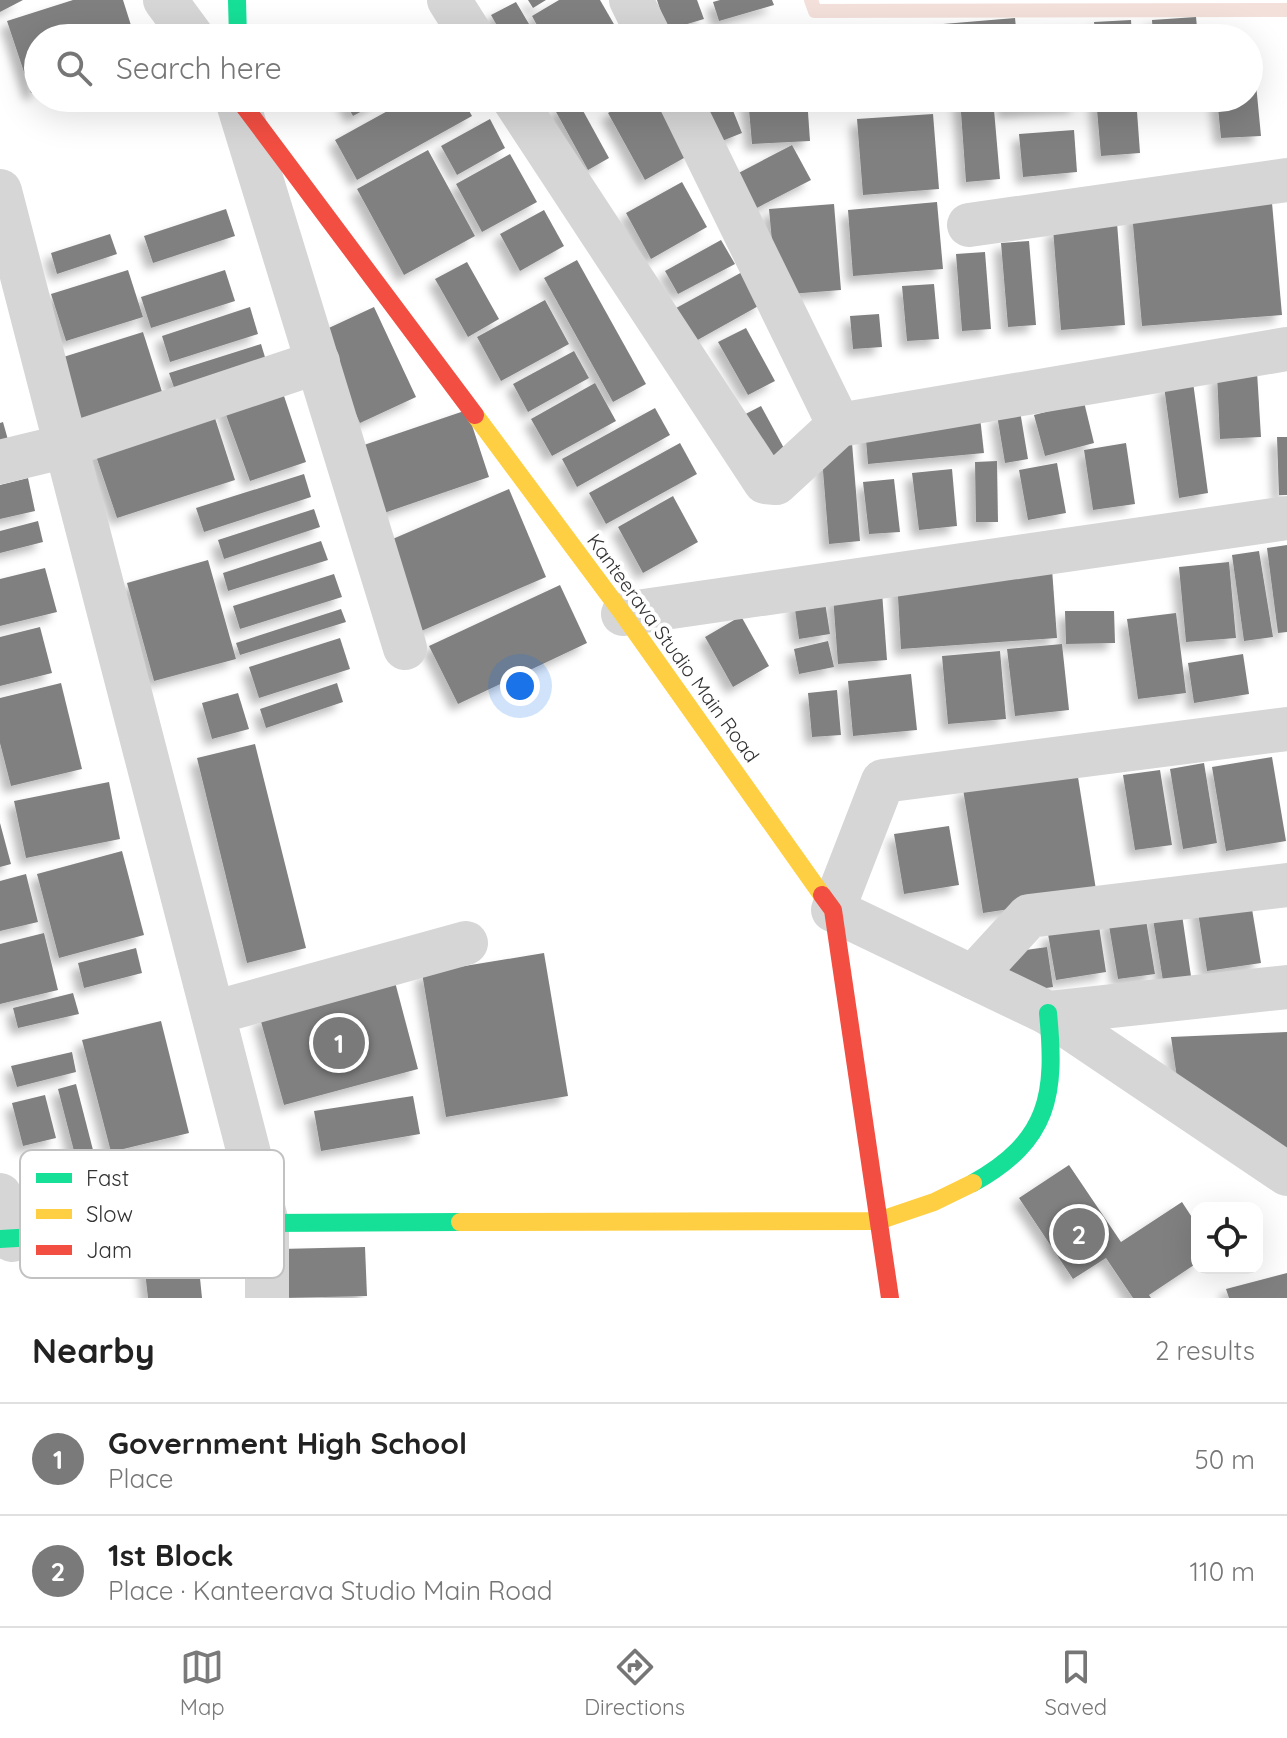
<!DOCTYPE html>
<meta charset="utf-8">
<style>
body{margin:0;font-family:Quicksand,sans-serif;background:#f2f2f2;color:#222}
.controls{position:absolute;right:24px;bottom:24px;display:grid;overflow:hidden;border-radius:16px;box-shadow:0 8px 32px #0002}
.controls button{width:72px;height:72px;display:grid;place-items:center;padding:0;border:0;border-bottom:2px solid #e0e0e0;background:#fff;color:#222;font:40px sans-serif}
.you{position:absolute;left:520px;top:686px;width:28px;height:28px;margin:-20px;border:6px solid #fff;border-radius:50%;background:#1a73e8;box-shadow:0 0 0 12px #1a73e833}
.badge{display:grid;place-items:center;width:52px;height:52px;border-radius:50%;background:#7a7a7a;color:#fff;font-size:26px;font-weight:700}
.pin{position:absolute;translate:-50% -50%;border:4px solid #fff;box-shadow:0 2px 8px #0006}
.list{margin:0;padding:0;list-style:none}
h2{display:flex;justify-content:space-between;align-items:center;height:104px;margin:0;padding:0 32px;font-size:34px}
h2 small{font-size:26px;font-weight:400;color:#767676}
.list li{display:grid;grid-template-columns:52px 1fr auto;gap:24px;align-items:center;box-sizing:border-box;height:112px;padding:0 32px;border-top:2px solid #e0e0e0}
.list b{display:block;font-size:30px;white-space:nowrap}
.list p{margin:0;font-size:26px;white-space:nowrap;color:#767676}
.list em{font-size:26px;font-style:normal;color:#767676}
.icon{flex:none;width:44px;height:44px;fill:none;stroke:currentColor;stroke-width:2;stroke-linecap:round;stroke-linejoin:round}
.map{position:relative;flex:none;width:1287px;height:1298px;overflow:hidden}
.search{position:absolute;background:#fff;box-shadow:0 8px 32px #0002;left:24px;right:24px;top:24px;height:88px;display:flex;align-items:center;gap:20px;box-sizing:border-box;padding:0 28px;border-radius:44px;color:#767676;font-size:30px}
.sheet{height:328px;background:#fff}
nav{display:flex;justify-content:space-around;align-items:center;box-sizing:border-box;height:112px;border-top:2px solid #e0e0e0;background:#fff;font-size:22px;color:#767676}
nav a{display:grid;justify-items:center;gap:4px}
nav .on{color:#7a7a7a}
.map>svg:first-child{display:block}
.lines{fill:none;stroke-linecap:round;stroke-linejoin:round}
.stream{stroke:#f4e0db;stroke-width:14}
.building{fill:#808080;filter:url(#shadow)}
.street{stroke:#d6d6d6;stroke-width:44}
.fast{stroke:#16e098;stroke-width:18}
.slow{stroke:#ffcf43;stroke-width:18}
.jam{stroke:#f24e42;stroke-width:18}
.labels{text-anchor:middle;stroke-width:8;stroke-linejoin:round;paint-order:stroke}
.street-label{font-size:20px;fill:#323232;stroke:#fff}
.key{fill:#fff;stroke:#c2c2c2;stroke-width:2}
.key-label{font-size:22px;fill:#323232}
</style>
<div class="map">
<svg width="1287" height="1298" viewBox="0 0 1287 1298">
<defs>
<filter id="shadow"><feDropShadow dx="-7" dy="7" stdDeviation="4" flood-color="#0004"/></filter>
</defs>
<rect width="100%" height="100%" fill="#fff"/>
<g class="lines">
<polyline class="stream" points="811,0 815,11 1287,10"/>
</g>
<g class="building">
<polygon points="0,0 23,0 0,12"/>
<polygon points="73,0 123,0 135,38 38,38 38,91 31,93 7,21"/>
<polygon points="528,0 546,0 533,8"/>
<polygon points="559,0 600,0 622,38 544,38 532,16"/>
<polygon points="657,0 697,0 704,19 667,30"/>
<polygon points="720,0 772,0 774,5 719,21 713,2"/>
<polygon points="516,2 529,24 504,38 491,15"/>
<polygon points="1196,17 1198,38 1153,38 1152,20"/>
<polygon points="1015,18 1017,38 944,38 943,24"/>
<polygon points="1131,20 1132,38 1096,38 1094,22"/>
<polygon points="1079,24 1080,38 1030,38 1029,28"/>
<polygon points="733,28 735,38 692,38 692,37"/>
<polygon points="809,33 809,38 778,38 778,36"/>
<polygon points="1249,53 1253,53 1261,136 1221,138 1217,98 1249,98"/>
<polygon points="343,98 386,98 353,116"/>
<polygon points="411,98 462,98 472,116 357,180 335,140"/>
<polygon points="523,98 563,98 532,115"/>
<polygon points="576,98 609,158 588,170 555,110"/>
<polygon points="634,98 659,98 691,154 645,180 608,113"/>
<polygon points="693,98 728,98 742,133 712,145"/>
<polygon points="748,98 807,98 810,141 752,144"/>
<polygon points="960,98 993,98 1000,179 966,182"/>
<polygon points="1004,98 1077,98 1077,106 1004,111"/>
<polygon points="1096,98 1136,98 1140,153 1101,156"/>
<polygon points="933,114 939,189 863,195 857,119"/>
<polygon points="490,119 505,148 457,175 441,146"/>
<polygon points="1074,130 1077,172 1023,177 1019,134"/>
<polygon points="792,145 811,180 747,213 729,178"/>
<polygon points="428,150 475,236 404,275 357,189"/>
<polygon points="510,154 537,202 482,232 456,184"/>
<polygon points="682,182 707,227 651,259 626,213"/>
<polygon points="937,202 943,269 853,276 848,210"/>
<polygon points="1272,203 1282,315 1142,326 1132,213"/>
<polygon points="834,204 841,290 777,295 769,209"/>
<polygon points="226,209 235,236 153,263 144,236"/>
<polygon points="544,210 564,246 520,271 500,234"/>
<polygon points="1117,223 1125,325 1061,330 1053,229"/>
<polygon points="110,234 117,254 57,274 51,253"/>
<polygon points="721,240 735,264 678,294 665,271"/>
<polygon points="1029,241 1036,325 1008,327 1001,243"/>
<polygon points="985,252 991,329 962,331 956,254"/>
<polygon points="577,260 646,384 613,402 544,278"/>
<polygon points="467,262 499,319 468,337 435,279"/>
<polygon points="128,270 143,317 66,341 51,294"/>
<polygon points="225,270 235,301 151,328 141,297"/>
<polygon points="744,271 762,304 685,347 667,313"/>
<polygon points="934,284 939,339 907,341 902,286"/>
<polygon points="545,300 569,344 501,381 477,337"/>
<polygon points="250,307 258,334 170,362 162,336"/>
<polygon points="374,307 416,397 360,423 318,333"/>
<polygon points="879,314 882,347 853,349 850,316"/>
<polygon points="746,328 775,381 748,395 718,342"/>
<polygon points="143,332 164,398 80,425 57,359"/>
<polygon points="261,344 268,367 177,396 169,373"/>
<polygon points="574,351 589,378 528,412 513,384"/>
<polygon points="1257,372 1261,437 1220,439 1217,374"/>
<polygon points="279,381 306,462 250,481 221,401"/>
<polygon points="1193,382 1208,493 1179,498 1164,386"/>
<polygon points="595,383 616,421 552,456 531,419"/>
<polygon points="1084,402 1094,443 1045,456 1034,415"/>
<polygon points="761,406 785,450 761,463 736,419"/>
<polygon points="655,408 670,435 577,487 562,459"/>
<polygon points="212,409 235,480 117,518 93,447"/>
<polygon points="467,410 489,477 384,513 361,446"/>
<polygon points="1020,411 1028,459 1005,463 997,415"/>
<polygon points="980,417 984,453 868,464 865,427"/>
<polygon points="3,422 10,447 0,449 0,423"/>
<polygon points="1277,437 1287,437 1287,495 1279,495"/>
<polygon points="680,443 697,474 606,524 589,493"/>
<polygon points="852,443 860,541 829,544 821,446"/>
<polygon points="1126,443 1135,504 1093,510 1084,450"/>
<polygon points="997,461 998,522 976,522 975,462"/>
<polygon points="1057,463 1066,513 1028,520 1019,470"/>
<polygon points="952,469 957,526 919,530 912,473"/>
<polygon points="304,474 311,497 204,532 196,508"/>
<polygon points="28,478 35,511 0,519 0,485"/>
<polygon points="894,479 900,532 869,534 863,482"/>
<polygon points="509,489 546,577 419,632 381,544"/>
<polygon points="673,496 698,542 643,573 618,527"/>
<polygon points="314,509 320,527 224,559 218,540"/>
<polygon points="38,521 43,542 0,553 0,531"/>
<polygon points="321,541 328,560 228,591 223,573"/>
<polygon points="1287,545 1287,632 1278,633 1267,548"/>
<polygon points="1259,551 1273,637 1244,641 1232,555"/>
<polygon points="208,560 236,659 154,681 127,583"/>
<polygon points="1229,562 1236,638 1186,642 1179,567"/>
<polygon points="45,568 57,612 0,626 0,579"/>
<polygon points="1052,569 1057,638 901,649 897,579"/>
<polygon points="334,574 342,597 240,629 233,606"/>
<polygon points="560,585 587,643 458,704 429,646"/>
<polygon points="882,592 887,660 838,664 833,596"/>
<polygon points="824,596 830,634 799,639 794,602"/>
<polygon points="341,609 346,622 240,655 236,643"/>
<polygon points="1065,611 1114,611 1115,643 1066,644"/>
<polygon points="1176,613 1186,693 1138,699 1127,619"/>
<polygon points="741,616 769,666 733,687 705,637"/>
<polygon points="40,627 52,673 0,686 0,637"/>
<polygon points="340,638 350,669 259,698 249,667"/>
<polygon points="828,641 834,667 799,674 794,649"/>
<polygon points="1062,644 1069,710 1015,716 1007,649"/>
<polygon points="1000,651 1006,719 948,724 942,656"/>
<polygon points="1243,654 1249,694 1194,703 1188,663"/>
<polygon points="911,674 917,730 853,736 848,681"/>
<polygon points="61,683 82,769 11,786 0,743 0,698"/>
<polygon points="337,683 343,702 266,728 260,709"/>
<polygon points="837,690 841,735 812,737 808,693"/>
<polygon points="238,693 249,729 212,739 202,703"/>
<polygon points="255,744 306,948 247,963 197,758"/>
<polygon points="1272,757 1286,841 1226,851 1212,767"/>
<polygon points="1204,763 1217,843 1183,849 1170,769"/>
<polygon points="1160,770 1172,845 1135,850 1123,775"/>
<polygon points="1077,771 1097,896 983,913 963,789"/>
<polygon points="109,782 120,839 26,858 14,801"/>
<polygon points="0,823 11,864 0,867"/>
<polygon points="949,826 959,885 904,894 894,834"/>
<polygon points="122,851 144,935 59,958 37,874"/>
<polygon points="26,874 38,922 0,931 0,881"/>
<polygon points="1249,891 1261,963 1207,971 1196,899"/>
<polygon points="1181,908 1192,983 1164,987 1152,913"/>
<polygon points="1145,914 1155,974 1118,979 1108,920"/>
<polygon points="1099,926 1106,972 1056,980 1048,934"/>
<polygon points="44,933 58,990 0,1004 0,944"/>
<polygon points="1047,947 1053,987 1012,993 1005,953"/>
<polygon points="136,948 142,973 84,988 78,963"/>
<polygon points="544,953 568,1096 446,1117 422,973"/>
<polygon points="395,982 418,1069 284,1105 260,1018"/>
<polygon points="73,993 79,1014 18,1028 13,1008"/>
<polygon points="161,1021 189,1133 111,1152 82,1040"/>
<polygon points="1287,1032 1287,1152 1178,1084 1171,1037"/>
<polygon points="72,1052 76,1072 17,1087 11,1066"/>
<polygon points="76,1084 93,1150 75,1155 58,1089"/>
<polygon points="45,1095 56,1138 23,1146 12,1103"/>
<polygon points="413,1096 420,1134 321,1151 314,1111"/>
<polygon points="1069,1165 1121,1242 1182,1202 1197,1225 1197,1263 1149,1295 1151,1298 1133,1298 1106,1258 1073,1279 1019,1198"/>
<polygon points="196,1239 202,1298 148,1298 142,1245"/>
<polygon points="365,1247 367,1296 282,1298 280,1249"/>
<polygon points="1287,1273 1287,1298 1229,1298 1226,1289"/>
</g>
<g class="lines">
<g class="street">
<polyline points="165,0 193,38"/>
<polyline points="449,0 473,38"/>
<polyline points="631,0 650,38"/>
<polyline points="513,98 765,482 776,483 839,425 1287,349"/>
<polyline points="679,98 839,425"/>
<polyline points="237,100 405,648"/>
<polyline points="0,191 267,1223 267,1298"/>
<polyline points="969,225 1287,180"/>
<polyline points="0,462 66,446 318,362"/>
<polyline points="623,614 1287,518"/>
<polyline points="1287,729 883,781 833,910 1048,1013 1287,987"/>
<polyline points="973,977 1029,916 1287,885"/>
<polyline points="213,1013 466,943"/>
<polyline points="1048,1013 1287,1174"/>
<polyline points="0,1195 12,1240"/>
</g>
<g class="fast">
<polyline points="237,0 238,38"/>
<path d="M973,1183C1050,1140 1056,1094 1048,1013"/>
<polyline points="0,1239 267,1223 460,1222"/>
</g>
<g class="slow">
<polyline points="475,415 623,614 822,895"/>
<polyline points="460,1222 878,1221 934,1202 973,1183"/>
</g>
<g class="jam">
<polyline points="238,98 475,415"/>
<polyline points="822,895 833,910 890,1298"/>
</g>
</g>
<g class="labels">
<g class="street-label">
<text transform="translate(673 648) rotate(54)" y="7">Kanteerava Studio Main Road</text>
</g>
</g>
<rect x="20" y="1150" width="264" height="128" rx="12" class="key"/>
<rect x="36" y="1173" width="36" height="10" fill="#16e098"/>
<rect x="36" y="1209" width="36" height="10" fill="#ffcf43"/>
<rect x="36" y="1245" width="36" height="10" fill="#f24e42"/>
<g class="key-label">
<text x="86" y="1186">Fast</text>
<text x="86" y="1222">Slow</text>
<text x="86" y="1258">Jam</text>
</g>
</svg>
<div class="controls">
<button><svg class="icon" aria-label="locate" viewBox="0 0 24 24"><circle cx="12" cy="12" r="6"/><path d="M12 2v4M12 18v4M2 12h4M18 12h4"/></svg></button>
</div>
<div class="you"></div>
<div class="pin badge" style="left:339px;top:1043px">1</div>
<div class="pin badge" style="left:1079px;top:1234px">2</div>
<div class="search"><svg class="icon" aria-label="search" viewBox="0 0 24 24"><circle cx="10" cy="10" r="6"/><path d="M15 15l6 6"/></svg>Search here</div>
</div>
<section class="sheet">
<h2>Nearby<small>2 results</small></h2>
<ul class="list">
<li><span class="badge">1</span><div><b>Government High School</b><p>Place</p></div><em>50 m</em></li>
<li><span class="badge">2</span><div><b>1st Block</b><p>Place · Kanteerava Studio Main Road</p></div><em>110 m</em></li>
</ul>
</section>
<nav>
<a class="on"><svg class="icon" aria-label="map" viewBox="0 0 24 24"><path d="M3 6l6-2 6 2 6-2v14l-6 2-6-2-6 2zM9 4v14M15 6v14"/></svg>Map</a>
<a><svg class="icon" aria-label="directions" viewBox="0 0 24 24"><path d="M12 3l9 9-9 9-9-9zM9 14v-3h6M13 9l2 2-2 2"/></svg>Directions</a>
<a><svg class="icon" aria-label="saved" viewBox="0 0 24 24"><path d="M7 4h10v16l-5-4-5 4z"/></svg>Saved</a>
</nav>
